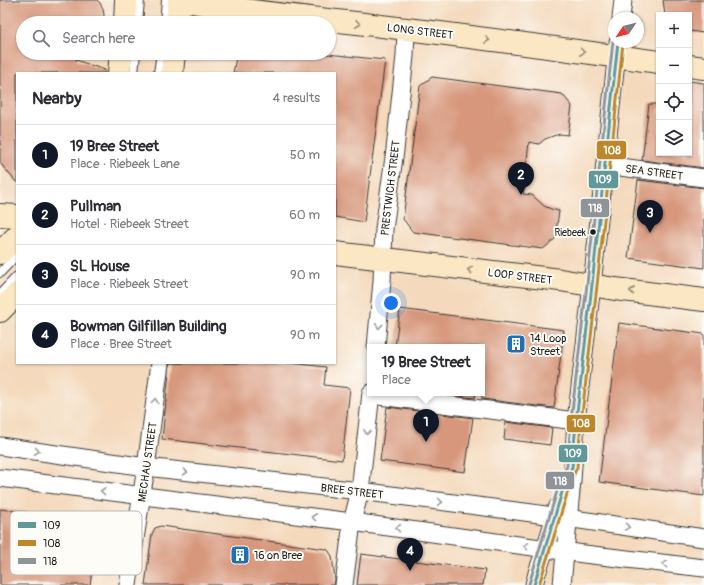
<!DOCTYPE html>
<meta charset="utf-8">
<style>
body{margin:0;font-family:Pangolin,sans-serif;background:#f2f2f3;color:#2b2b33}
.controls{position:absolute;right:12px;top:12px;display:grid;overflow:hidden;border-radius:0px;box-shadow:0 1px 3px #0004}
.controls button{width:36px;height:36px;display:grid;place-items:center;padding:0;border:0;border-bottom:1px solid #e1e1e2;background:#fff;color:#2b2b33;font:20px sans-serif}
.compass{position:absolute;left:608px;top:12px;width:36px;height:36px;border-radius:50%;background:#fff;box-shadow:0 1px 3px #0004;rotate:235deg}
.you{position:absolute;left:391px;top:303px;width:14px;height:14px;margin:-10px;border:3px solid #fff;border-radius:50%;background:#1a73e8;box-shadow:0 0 0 6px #1a73e833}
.badge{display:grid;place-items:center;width:26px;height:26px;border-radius:50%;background:#111827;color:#fff;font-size:13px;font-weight:700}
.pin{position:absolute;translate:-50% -33px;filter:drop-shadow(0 1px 2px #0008)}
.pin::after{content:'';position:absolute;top:21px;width:14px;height:12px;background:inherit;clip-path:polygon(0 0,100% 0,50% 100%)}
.popup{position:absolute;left:367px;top:344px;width:118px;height:52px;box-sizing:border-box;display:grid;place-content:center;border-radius:0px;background:#fff;filter:drop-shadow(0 1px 3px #0005);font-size:13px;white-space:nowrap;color:#7c7c81}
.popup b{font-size:15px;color:#2b2b33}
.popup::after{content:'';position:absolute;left:50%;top:100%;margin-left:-8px;border:8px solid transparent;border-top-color:#fff}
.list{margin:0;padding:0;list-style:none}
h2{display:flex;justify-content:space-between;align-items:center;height:52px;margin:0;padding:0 16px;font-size:17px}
h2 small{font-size:13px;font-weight:400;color:#7c7c81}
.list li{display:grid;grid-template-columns:26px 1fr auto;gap:12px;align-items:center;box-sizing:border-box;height:60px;padding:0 16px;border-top:1px solid #e1e1e2}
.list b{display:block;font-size:15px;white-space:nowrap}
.list p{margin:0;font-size:13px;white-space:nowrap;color:#7c7c81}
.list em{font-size:13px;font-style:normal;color:#7c7c81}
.icon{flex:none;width:22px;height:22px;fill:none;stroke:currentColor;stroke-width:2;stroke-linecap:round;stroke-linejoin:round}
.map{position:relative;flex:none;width:704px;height:585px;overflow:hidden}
.search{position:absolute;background:#fff;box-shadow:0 1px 3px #0004;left:16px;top:16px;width:320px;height:44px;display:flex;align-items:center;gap:10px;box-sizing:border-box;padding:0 14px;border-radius:22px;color:#7c7c81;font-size:15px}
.panel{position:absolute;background:#fff;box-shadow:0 1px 3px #0004;left:16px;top:72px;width:320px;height:292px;border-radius:0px}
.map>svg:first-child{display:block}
.building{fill:#d7977c}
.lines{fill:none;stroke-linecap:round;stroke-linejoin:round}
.lane-casing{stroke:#3c3834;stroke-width:10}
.street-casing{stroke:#3c3834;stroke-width:19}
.secondary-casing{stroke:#3c3834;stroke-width:24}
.lane{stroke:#fff;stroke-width:8}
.street{stroke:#fff;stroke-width:17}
.secondary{stroke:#fbe7c3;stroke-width:22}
.bus-1-casing{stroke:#fdfcf7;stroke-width:6}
.bus-2-casing{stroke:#fdfcf7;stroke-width:6}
.bus-3-casing{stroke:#fdfcf7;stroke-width:6}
.bus-1{stroke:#619998;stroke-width:3}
.bus-2{stroke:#bb872a;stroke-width:3}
.bus-3{stroke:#8e9497;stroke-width:3}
.oneway{stroke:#978c78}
.oneway2{stroke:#999}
.bus-dot{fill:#1c1c1c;stroke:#fdfcf7;stroke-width:1.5}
.labels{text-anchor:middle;stroke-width:4;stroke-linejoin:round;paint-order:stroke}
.bus-label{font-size:10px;fill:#1c1c1c;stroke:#fdfcf7;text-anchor:end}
.street-label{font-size:11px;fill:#1c1c1c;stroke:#fdfcf7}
.poi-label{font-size:11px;fill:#1c1c1c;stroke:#fdfcf7;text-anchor:start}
.key{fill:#fdfcf7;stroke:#bab9b5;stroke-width:1}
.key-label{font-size:11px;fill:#1c1c1c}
.line-badge{stroke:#fdfcf7;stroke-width:1.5}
.badge-label{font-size:11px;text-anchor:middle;font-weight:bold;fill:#fff}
</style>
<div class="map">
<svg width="704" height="585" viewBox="0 0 704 585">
<rect width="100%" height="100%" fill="#fdfcf7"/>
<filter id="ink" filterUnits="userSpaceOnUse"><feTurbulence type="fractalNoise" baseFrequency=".025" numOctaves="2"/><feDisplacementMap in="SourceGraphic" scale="8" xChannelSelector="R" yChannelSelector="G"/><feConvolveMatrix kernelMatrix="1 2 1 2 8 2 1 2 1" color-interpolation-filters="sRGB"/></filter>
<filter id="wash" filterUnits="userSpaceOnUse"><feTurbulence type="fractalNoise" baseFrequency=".012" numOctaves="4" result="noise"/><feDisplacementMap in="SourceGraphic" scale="16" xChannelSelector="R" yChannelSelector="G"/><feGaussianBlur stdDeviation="0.9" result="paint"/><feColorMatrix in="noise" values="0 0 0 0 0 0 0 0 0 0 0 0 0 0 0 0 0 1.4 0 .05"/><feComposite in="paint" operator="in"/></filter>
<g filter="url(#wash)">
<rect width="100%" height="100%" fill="#f4d9bc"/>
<g id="blocks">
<g class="building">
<polygon points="0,0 97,0 100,3 103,9 104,15 102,23 23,23 23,53 77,53 76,60 105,70 105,73 17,73 17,183 0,163"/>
<polygon points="663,0 704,0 704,33 689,31 689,15 665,15"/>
<polygon points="237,53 317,53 385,60 364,222 335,217 335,73 233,73"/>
<polygon points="432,77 562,94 572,106 568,135 560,134 553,136 545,139 539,144 529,142 523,194 532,195 544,206 551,209 559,211 555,239 543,249 413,232 403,219 420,86"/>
<polygon points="689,81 704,83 704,168 642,160 649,104 659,104 659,153 689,153"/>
<polygon points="638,180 704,188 704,268 628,258"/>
<polygon points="400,309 564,330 554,408 482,399 482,347 395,347"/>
<polygon points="619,323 704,334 704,496 599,482"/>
<polygon points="170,363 290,363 326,367 324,385 350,388 342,460 162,439"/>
<polygon points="435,393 476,393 475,398"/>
<polygon points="387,407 473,418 465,472 380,461"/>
<polygon points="506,422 552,428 550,445 504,439"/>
<polygon points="0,509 86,519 85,532 97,533 90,585 0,585"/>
<polygon points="161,526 325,549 328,550 332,556 335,580 334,585 145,585 152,534 155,528"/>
<polygon points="361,554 485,570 483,585 357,585"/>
</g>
</g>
</g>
<g filter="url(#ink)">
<use href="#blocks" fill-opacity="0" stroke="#3c3834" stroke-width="1"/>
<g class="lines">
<defs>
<g id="lane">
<polyline points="138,23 140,0"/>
<polyline points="164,23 166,0"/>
<polyline points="134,73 136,53"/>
<polyline points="158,73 161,53"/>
<polyline points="0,273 17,255"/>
<polyline points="0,294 17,276"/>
</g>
<g id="street">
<polyline points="621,18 623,0"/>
<polyline points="605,165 704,178"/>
<polyline points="376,347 382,281 384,229 395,150 405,56 406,29"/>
<polyline points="371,395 576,421"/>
<polyline points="0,446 146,467 360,491 532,513 704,538"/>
<polyline points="0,478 352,522 584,554 704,568"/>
<polyline points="128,585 146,467 160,363"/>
<polyline points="344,585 352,522 360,491 371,393"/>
<polyline points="534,585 537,573 545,549 558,506"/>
<polyline points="562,585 572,480 576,421 592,285 618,42"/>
</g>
<g id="secondary">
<path d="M181,0C255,14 331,19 406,29C491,39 575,51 659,62"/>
<polyline points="125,23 126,0"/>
<polyline points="177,23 179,0"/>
<polyline points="689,66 704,68"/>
<polyline points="119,73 121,53"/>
<polyline points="172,73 174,53"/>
<polyline points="0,215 17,216"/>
<polyline points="0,253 17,236"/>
<polyline points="335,253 560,280 615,289 704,300"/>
<polyline points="0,311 17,294"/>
</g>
</defs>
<use href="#lane" class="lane-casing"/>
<use href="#street" class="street-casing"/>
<use href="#secondary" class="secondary-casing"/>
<use href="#lane" class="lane"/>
<use href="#street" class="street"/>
<use href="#secondary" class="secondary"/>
<defs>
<polyline id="bus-1" points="534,585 566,479 572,467 577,413 592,285 618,42"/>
<polyline id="bus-2" points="539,585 571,481 577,467 582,414 597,286 623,43"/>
<polyline id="bus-3" points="529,584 561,478 567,466 572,412 587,284 613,41"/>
</defs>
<use href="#bus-1" class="bus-1-casing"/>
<use href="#bus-2" class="bus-2-casing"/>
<use href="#bus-3" class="bus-3-casing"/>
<use href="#bus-1" class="bus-1"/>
<use href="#bus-2" class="bus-2"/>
<use href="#bus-3" class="bus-3"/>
</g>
<defs><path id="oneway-chevron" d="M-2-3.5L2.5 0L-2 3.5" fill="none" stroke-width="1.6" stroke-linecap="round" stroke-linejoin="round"/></defs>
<g class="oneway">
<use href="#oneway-chevron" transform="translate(358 24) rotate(6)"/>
<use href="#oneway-chevron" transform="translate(487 40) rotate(8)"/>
<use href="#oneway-chevron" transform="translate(582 52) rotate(8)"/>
<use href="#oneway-chevron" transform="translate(470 270) rotate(-173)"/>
<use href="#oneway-chevron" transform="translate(632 291) rotate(-173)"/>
</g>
<g class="oneway2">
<use href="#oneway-chevron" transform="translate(379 326) rotate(96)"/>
<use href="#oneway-chevron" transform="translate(155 401) rotate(-82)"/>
<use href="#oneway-chevron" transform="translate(367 432) rotate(97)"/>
<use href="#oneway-chevron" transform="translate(37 451) rotate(8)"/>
<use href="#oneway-chevron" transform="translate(185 472) rotate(6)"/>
<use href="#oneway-chevron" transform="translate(103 491) rotate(-173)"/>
<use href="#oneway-chevron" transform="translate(440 502) rotate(7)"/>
<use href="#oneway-chevron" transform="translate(314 517) rotate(-173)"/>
<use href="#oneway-chevron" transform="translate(627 527) rotate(9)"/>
<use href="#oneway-chevron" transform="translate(398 528) rotate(-172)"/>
<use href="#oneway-chevron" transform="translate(526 546) rotate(-172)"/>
<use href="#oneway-chevron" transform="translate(665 564) rotate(-173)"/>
</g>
</g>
<defs>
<symbol id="building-square" viewBox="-11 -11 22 22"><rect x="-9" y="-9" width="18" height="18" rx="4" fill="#1f6fb2" stroke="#fdfcf7"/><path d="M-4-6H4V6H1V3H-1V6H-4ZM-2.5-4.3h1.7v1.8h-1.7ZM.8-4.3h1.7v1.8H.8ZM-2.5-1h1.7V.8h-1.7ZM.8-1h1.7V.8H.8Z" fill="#fff"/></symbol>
</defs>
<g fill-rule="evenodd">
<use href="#building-square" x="505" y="333" width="22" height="22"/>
<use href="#building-square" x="229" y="544" width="22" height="22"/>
</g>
<circle class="bus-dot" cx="593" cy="232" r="3.5"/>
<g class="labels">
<g class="bus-label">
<text x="586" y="236">Riebeek</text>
</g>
<g class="street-label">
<text transform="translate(420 31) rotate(7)" y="4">LONG STREET</text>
<text transform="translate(654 172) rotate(8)" y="4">SEA STREET</text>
<text transform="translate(390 188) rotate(-83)" y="4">PRESTWICH STREET</text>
<text transform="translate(520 276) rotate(7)" y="4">LOOP STREET</text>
<text transform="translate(147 462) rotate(-82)" y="4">MECHAU STREET</text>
<text transform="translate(352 491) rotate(7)" y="4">BREE STREET</text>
</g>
<g class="poi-label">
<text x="530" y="342">14 Loop<tspan x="530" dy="13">Street</tspan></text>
<text x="254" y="559">16 on Bree</text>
</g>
</g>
<rect x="10" y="511" width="132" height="64" rx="6" class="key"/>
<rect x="18" y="522" width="18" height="6" fill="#619998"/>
<rect x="18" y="540" width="18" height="6" fill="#bb872a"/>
<rect x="18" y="558" width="18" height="6" fill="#8e9497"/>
<g class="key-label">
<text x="43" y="529">109</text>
<text x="43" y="547">108</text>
<text x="43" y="565">118</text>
</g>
<g class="line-badge">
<rect x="596" y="140" width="31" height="20" rx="4" fill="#bb872a"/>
<rect x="588" y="170" width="31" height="19" rx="4" fill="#619998"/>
<rect x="580" y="198" width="30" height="20" rx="4" fill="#8e9497"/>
<rect x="566" y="414" width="30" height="19" rx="4" fill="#bb872a"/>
<rect x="558" y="444" width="30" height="19" rx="4" fill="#619998"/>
<rect x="545" y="471" width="30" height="19" rx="4" fill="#8e9497"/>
</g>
<g class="badge-label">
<text x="612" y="154">108</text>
<text x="603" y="183">109</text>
<text x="595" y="212">118</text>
<text x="581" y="427">108</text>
<text x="573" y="457">109</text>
<text x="560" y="485">118</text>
</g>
</svg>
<div class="controls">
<button>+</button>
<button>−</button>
<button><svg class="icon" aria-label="locate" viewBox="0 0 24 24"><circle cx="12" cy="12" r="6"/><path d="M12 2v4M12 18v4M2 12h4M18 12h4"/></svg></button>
<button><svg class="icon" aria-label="layers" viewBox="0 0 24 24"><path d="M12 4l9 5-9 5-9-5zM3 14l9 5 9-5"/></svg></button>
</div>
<svg class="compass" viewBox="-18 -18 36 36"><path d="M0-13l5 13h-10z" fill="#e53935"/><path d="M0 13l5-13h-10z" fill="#7c7c81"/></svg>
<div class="you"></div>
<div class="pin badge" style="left:426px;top:442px">1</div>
<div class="popup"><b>19 Bree Street</b>Place</div>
<div class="pin badge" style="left:521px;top:195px">2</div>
<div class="pin badge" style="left:650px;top:233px">3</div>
<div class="pin badge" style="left:410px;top:571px">4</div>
<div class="search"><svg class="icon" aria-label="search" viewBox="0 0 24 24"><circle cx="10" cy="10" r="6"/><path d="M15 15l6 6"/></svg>Search here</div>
<section class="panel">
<h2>Nearby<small>4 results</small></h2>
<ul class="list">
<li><span class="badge">1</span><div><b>19 Bree Street</b><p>Place · Riebeek Lane</p></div><em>50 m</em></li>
<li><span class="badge">2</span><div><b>Pullman</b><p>Hotel · Riebeek Street</p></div><em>60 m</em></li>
<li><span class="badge">3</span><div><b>SL House</b><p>Place · Riebeek Street</p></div><em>90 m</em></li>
<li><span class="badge">4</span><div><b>Bowman Gilfillan Building</b><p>Place · Bree Street</p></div><em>90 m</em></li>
</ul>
</section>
</div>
